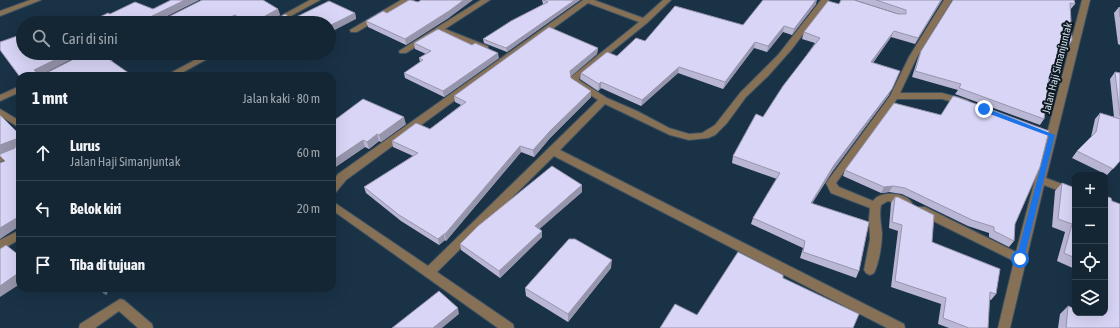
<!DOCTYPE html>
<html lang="id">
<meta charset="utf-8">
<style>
body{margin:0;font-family:"Asap Condensed",sans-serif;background:#1d2e3c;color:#f1f3f6}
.controls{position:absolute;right:12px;bottom:12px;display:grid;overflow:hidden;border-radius:8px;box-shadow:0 4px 16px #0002}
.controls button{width:36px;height:36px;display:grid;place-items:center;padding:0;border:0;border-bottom:1px solid #33434f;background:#142634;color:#f1f3f6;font:20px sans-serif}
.stop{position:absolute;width:12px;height:12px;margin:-9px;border:3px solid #1a73e8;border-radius:50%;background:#fff}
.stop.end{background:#1a73e8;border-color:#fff;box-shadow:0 1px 4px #0008}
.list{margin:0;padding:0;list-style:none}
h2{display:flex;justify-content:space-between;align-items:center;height:52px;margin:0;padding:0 16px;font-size:17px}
h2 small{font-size:13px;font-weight:400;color:#9da5ac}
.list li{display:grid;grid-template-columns:26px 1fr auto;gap:12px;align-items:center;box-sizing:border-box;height:56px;padding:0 16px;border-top:1px solid #33434f}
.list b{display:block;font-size:15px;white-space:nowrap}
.list p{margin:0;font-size:13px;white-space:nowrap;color:#9da5ac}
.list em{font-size:13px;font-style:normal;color:#9da5ac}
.icon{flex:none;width:22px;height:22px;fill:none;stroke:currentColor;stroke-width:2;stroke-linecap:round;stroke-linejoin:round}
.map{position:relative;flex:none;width:1120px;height:328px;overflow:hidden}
.search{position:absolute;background:#142634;box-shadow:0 4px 16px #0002;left:16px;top:16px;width:320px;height:44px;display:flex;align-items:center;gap:10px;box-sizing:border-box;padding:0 14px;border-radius:22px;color:#9da5ac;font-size:15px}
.panel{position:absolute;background:#142634;box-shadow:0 4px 16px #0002;left:16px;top:72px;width:320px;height:220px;border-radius:12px}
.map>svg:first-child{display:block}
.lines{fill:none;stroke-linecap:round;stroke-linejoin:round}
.minor-casing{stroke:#3a5063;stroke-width:2}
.path{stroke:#607485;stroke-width:3;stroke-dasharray:4.5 2;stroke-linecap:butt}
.minor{fill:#867056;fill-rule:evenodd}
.wall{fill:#bab7d4}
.shaded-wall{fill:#9795ac}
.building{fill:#d8d5f6;stroke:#9795ac}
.route{fill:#1a73e8}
.labels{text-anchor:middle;stroke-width:4;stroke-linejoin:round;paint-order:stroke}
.street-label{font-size:11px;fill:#cbdae6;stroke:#0e1922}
</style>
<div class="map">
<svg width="1120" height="328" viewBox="0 0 1120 328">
<rect width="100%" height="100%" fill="#1a3246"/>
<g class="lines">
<defs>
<g id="minor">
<polygon points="30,0 41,0 0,16 0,11"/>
<polygon points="310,0 320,0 278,23 268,23"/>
<polygon points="401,0 410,0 357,32 351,32 350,30"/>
<polygon points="481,0 490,0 445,29 488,46 488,50 482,50 440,32 406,53 400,53 399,51"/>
<polygon points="583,0 594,0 643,18 663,0 671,0 647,23 579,78 579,80 607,98 637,111 669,128 689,134 702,133 715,125 740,93 778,55 821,0 829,0 792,49 768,76 746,97 727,123 715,135 708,138 689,140 670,135 605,104 560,150 904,324 905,328 887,328 554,156 437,272 513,324 514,328 498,328 332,210 332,201 428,266 598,100 572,83 571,77 639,22 588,3 346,180 336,192 332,193 332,182 338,174"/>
<path d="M944,0H952L917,57L900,93H942L968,100L969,102L965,105L942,99H897L836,183L839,187L873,201C880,190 906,192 912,203L911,206L907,207L888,201L881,205C879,215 881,223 882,233C882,245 879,263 874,273L870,275L866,273L864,270L870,239L869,219L870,208L831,193L826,183L890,96L909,57Z"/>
<polygon points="1082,0 1090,0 1046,178 1075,189 1075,197 1044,185 1010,328 998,328 1014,261 917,213 916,210 917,207 925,207 1016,252"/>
<polygon points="208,53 218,53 176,76 165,76"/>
<polygon points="20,86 20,92 0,101 0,95"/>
<polygon points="0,109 20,121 20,128 0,116"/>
<polygon points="20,146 20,153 0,162 0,155"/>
<polygon points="20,230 20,239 0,251 0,240"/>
<polygon points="120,299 124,300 152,324 153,328 138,328 119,311 95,328 79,328 80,324"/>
</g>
</defs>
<use href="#minor" class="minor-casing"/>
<polyline class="path" points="98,288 107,294"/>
<use href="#minor" class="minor"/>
</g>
<g class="wall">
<polygon points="199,0 161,19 278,9 280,15 272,19 292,19 355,13 356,19 329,23 256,23 254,22 252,23 240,23 237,21 232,23 87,23 110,14 153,9"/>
<polygon points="542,0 580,0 507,52 484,43 483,39 544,4 543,4"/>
<polygon points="855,0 942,0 915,44 891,37 873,63 889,95 832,172 812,203 859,271 856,278 800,258 803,248 751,224 753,218 777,179 732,163 733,156 763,117 815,43 802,39 804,32 839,4 899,14"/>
<polygon points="1074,0 1075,4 1070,10 1056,66 1052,73 1052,78 1048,83 1044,119 1040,125 955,94 958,90 912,77 918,58 921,51"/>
<polygon points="816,4 792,35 783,32 767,52 754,48 723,89 678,73 641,106 601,88 598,91 580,79 581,73 617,56 645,41 743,25"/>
<polygon points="1119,7 1120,8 1120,45 1118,44 1114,13"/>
<polygon points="387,13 450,17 406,45 368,27 366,21"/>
<polygon points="414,43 499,58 444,97 405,78 404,73 420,62 419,58 426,54 415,49"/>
<polygon points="598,48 597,54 571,76 571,78 591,97 550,138 534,157 521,152 446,241 445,240 439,245 401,221 366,193 364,187 413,156 393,147 392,141 430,129 461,105 455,102 454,96"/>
<polygon points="1115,72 1120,73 1120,161 1107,175 1072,158 1077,151 1091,137 1095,119 1100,113 1114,117 1110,79"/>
<polygon points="941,115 1015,224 1014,241 1009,247 989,237 989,233 968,226 902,194 889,192 881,193 843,176 845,170"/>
<polygon points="332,122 406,124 381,142 379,141 369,149 365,147 334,168 332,166"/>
<polygon points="1062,183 1075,188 1075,269 1057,261 1065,232 1052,227 1055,191"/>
<polygon points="582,192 539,229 542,231 542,237 500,278 461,250 460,244"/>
<polygon points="895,197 932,242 996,294 991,300 989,300 988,328 949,328 938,324 941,304 891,287 898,231 889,228 891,203"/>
<polygon points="611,268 568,322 526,296 525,288"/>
<polygon points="1068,306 1120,328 1058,328 1060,314"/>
</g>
<g class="shaded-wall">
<polygon points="185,0 199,0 155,22 152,18 152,16"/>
<polygon points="464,0 473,0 450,17 406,45 405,39"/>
<polygon points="575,0 580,0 507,52 506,48"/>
<polygon points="816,0 817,0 816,4 792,35 794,29"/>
<polygon points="941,0 942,0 915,44 918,38"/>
<polygon points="278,9 280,15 267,22 265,16"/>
<polygon points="355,13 356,19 329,33 329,26"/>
<polygon points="235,15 237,21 232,23 218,23"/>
<polygon points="252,17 254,22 252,23 244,23 243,21"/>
<polygon points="784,26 783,32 767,52 768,46"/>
<polygon points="894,31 891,37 869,68 871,62"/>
<polygon points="755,42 754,48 723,89 725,82"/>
<polygon points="598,48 597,54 570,77 570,71"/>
<polygon points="69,53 84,53 39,76 34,70"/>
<polygon points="498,53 499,58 444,97 443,91"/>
<polygon points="110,57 113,62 110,64 107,58"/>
<polygon points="679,67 678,73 641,106 642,100"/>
<polygon points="900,71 889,95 832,172 808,210 811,203 834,165"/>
<polygon points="601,82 601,88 598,91 599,84"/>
<polygon points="591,91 591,97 550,138 534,157 533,150 550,131"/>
<polygon points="404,117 406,124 381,142 379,135"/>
<polygon points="377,134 379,141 369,149 367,142"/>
<polygon points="16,139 20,146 0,154 0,145"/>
<polygon points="363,140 365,147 334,168 332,161"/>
<polygon points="520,146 521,152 446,241 445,234"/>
<polygon points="582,185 582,192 535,233 535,226"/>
<polygon points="893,186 889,192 881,193 884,187"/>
<polygon points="20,216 20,226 0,239 0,228"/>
<polygon points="542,231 542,237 500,278 499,271"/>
<polygon points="444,234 445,240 439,245 438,239"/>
<polygon points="612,260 611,268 568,322 568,314"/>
<polygon points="20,272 20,284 0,297 0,286"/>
<polygon points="458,308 459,314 442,328 433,328"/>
</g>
<g class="building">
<polygon points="171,0 185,0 152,16 152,18 164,19 202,0 263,0 278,9 265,16 266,19 277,19 285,14 292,19 329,1 355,13 329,26 329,23 264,23 252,17 243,21 235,15 218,23 87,23 108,13 110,14 135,2 153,9"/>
<polygon points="409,0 411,0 418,2 421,0 464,0 449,11 405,39 366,21 383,11 387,13"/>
<polygon points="543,0 575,0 506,48 483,39 511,21 548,2"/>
<polygon points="763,0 816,0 794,29 784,26 768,46 755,42 725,82 679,67 642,100 601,82 599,84 581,73 607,52 617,56 636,38 645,41 675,6 743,25"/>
<polygon points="841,0 854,0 898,14 906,14 906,10 876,0 941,0 918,38 894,31 871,62 900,71 892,89 834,165 811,203 869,222 859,271 803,252 805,241 753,218 780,173 733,156 756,114 763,117 783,86 820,38 804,32 828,1 839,4"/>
<polygon points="953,0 1074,0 1075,4 1070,3 1072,40 1056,66 1052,65 1052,78 1049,77 1044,119 959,88 961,84 915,71 921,51"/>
<polygon points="1119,7 1120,8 1120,17"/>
<polygon points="549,27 598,48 570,71 571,78 591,91 550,131 533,150 520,146 445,234 444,234 438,239 399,215 364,187 418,153 392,141 416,123 430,129 466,102 454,96"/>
<polygon points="438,29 472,45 475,43 498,53 443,91 404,73 423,60 419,58 431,51 414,43"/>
<polygon points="23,34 23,53 69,53 34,70 36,72 48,72 86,53 105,53 110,57 107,58 133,76 20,76 20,77 0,50 0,42"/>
<polygon points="1115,72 1120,73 1120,116"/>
<polygon points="20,85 20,90 17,86"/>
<polygon points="953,96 957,97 1049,131 1040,167 1015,224 1014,241 994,231 994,227 972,220 905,188 893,186 884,187 845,170 894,103 941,115"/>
<polygon points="363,99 404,117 379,135 377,134 367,142 363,140 332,161 332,122"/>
<polygon points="1100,113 1120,119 1120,161 1113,169 1077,151 1096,132"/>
<polygon points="0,115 20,135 20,216 0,228 0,163 5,161 0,156 0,154 15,148 16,139 0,145"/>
<polygon points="552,166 582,185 535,226 542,231 499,271 460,244 478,226"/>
<polygon points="1062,183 1075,188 1075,258 1064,253 1072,224 1058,219"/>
<polygon points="1105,196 1111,198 1112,201 1120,204 1120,328 1066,328 1068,306 1075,309 1075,313 1105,313"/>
<polygon points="895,197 898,197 934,215 932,242 1000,269 996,294 990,292 988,328 969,328 943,318 946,298 895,281 902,225 892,222"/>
<polygon points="569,239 575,239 612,260 568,314 525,288"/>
<polygon points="6,245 20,256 20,272 0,286 0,249"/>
<polygon points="738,252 783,275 783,278 859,314 853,328 660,328 675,304 697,315"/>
<polygon points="439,291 458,308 433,328 392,328"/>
</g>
<polygon class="route" points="982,108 986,108 1055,135 1024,259 1020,262 1016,259 1049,136 982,111"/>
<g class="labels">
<g class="street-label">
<text transform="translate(1057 68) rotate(-76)" y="4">Jalan Haji Simanjuntak</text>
</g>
</g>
</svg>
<div class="controls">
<button>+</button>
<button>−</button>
<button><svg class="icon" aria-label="locate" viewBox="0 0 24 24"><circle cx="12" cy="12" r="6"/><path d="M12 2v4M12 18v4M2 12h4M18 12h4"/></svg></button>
<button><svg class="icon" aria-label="layers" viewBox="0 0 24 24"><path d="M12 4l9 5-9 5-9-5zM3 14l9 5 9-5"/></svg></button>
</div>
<div class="stop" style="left:1020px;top:259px"></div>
<div class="stop end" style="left:984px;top:109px"></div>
<div class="search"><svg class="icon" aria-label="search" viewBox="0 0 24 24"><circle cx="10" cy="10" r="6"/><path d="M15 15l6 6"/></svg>Cari di sini</div>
<section class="panel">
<h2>1 mnt<small>Jalan kaki · 80 m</small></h2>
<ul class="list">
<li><svg class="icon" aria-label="ahead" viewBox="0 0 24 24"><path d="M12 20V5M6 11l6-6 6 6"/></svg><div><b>Lurus</b><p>Jalan Haji Simanjuntak</p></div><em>60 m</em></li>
<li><svg class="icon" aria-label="left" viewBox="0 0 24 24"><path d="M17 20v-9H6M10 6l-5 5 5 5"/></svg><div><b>Belok kiri</b></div><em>20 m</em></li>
<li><svg class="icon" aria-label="arrive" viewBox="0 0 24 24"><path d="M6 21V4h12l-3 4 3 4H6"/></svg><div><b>Tiba di tujuan</b></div></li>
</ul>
</section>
</div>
